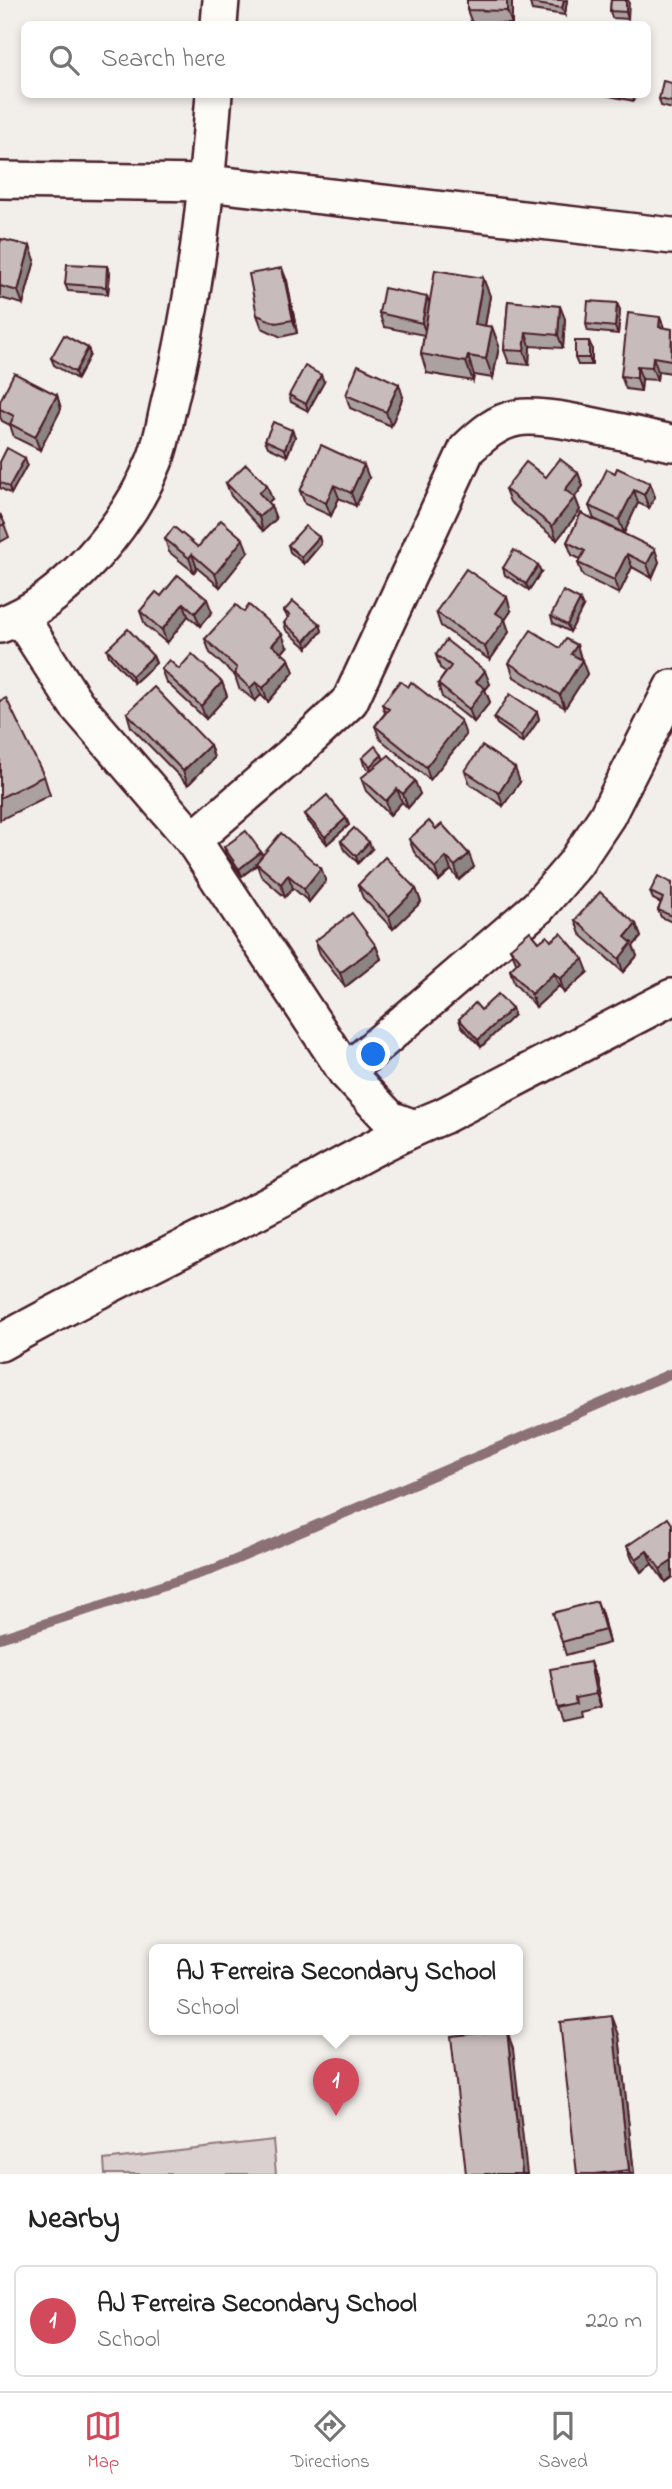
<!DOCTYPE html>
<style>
body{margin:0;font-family:"Indie Flower",sans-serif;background:#f2f2f2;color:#222}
.you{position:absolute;left:374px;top:1055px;width:24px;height:24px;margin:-18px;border:5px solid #fff;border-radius:50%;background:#1a73e8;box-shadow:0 0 0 10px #1a73e833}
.badge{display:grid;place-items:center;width:46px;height:46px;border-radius:50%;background:#d1495b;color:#fff;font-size:23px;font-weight:700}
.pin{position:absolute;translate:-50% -58px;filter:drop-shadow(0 2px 4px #0008)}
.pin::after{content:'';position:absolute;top:37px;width:24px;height:21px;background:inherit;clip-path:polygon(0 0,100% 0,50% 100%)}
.popup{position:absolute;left:149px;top:1944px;width:374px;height:91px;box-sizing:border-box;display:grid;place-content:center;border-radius:10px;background:#fff;filter:drop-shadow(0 2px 5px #0005);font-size:23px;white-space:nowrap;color:#767676}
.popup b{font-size:26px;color:#222}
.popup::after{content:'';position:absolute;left:50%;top:100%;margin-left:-14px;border:14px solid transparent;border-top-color:#fff}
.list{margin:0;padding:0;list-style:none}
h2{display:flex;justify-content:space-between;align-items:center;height:91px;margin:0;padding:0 28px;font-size:30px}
h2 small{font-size:23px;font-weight:400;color:#767676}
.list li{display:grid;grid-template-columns:46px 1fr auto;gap:21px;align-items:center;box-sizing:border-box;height:112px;margin:0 14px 14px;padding:0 14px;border:2px solid #e0e0e0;border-radius:10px}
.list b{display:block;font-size:26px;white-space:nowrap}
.list p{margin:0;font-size:23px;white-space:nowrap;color:#767676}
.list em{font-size:23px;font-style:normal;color:#767676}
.icon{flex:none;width:38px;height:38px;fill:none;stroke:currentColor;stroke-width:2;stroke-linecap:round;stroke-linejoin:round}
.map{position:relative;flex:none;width:672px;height:2174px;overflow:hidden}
.search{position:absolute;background:#fff;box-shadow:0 4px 10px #0003;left:21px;right:21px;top:21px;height:77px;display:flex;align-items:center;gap:18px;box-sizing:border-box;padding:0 24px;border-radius:10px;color:#767676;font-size:26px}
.sheet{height:217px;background:#fff}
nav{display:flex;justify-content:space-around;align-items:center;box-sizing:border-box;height:98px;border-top:2px solid #e0e0e0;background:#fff;font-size:19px;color:#767676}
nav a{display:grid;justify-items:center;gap:4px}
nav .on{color:#d1495b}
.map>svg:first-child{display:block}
.green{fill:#d9d0cf;stroke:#92787d;stroke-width:2}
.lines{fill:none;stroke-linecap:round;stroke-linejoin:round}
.stream{stroke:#8b6f75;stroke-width:10}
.street-casing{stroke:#4a1f2b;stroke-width:40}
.street{stroke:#fdfcf7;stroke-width:35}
.wall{fill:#aca1a1;stroke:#4a1f2b;stroke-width:2}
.shaded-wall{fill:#8c8383;stroke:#4a1f2b;stroke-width:2}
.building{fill:#c8bbbb;stroke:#4a1f2b;stroke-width:2}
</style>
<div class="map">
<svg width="672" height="2174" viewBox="0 0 672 2174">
<rect width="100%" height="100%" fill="#f2efeb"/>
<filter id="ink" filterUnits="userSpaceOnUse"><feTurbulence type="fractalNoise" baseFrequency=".0143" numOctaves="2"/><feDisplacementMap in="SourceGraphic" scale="14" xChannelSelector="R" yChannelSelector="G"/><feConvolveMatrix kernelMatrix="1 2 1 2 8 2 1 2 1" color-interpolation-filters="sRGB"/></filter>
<g filter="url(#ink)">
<polygon class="green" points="273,2140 276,2174 105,2174 104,2160"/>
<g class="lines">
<polyline class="stream" points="0,1638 214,1569 672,1373"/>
<defs>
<g id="street">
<polyline points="219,24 221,0"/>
<polyline points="0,180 207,183 672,236"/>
<polyline points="21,618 76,704 193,840 346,1072 390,1119 412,1127"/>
<path d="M0,625C64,603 129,524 154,462C162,443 165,420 170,400C195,301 206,197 214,94"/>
<path d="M193,840L291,756L350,701L467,449C482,435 496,422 517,418C548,412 637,436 672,443"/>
<polyline points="346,1072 538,907 575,864 607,816 672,688"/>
<path d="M0,1343C84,1296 171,1254 257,1211C320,1179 378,1142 443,1116L672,997"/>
</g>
</defs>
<use href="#street" class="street-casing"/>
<use href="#street" class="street"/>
</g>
<g class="wall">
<polygon points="467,0 512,0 512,24 472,23 467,10"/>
<polygon points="530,0 567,0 565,15 532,10 530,3"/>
<polygon points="611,0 628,0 628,19 612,18 610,11"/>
<polygon points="672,83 672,109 661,106 659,99"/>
<polygon points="600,94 635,94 634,101"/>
<polygon points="0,244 35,260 23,304 0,298"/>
<polygon points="107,266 110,273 108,294 68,291 65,284"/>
<polygon points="483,278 490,296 485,326 492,327 499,346 493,378 474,375 473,381 427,373 421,354 424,335 384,327 379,313 427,297 430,303"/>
<polygon points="287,281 297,333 281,337 262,328 257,315"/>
<polygon points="508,301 565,319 563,348 530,346 529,365 509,363 504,350"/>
<polygon points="620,310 618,334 588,331 586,324"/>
<polygon points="664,328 672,329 672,373 658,371 657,380 642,379 641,391 626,389 621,376"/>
<polygon points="88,348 90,355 77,379 54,365 51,358"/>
<polygon points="592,348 592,365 578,365 575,358"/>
<polygon points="324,382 308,411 291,402 289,395"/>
<polygon points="57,395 61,409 40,450 14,437 10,425 2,421 0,417 0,401"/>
<polygon points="346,395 403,397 391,426 350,408"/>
<polygon points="292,430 295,437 287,456 268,447 265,440"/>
<polygon points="0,462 27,465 11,494 0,488"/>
<polygon points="578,473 583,486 575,497 580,510 557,540 510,502 505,489 546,477"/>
<polygon points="615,473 650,483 655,497 649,508 638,503 624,533 594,519 589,506"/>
<polygon points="369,478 356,506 339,498 331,516 305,504 300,491"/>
<polygon points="226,483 272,499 268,502 271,506 276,519 263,531 231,496"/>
<polygon points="581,513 659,562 652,578 632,567 619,594 583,576 578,563 580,559 572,555 567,542"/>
<polygon points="0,514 9,537 0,542"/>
<polygon points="319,537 321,544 304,564 290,552 288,545"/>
<polygon points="165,539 198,547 248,552 220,587 197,568 194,572 169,552"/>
<polygon points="503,568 541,572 529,590 505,575"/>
<polygon points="161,596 212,612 200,626 188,616 167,643 145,625 140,611"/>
<polygon points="583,607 570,632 553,623 551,616"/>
<polygon points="284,611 320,624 322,631 307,648 286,630 284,623 288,618"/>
<polygon points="511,611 505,620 509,632 490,660 441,626 436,612"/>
<polygon points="205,639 287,647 282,653 289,659 294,672 268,702 261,695 255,701 239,688 235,676 210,653"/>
<polygon points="577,645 581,659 581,660 587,674 565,708 514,677 509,663 560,648"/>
<polygon points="107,649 153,656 156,663 134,683 109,656"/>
<polygon points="436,655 490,684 485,690 490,702 474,722 442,697 438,684 446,672 440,668"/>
<polygon points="161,669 179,669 222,682 227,696 206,719 166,682"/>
<polygon points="408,687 466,735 430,780 380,739 375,726 385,713 382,704"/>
<polygon points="0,701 44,776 50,795 0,820"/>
<polygon points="537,712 539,719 523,743 497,724 494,718"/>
<polygon points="127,713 210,745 214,758 188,785 131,727"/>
<polygon points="362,758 384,759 420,794 408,808 402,802 390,815 366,791 361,778 370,771 364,765"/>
<polygon points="465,771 520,782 503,806 470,784"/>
<polygon points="305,814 346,818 349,825 327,844 308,821"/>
<polygon points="436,829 474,867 459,880 451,870 439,881 414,852 409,839"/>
<polygon points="341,841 372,849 358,863 343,848"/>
<polygon points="224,847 261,852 262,855 321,868 326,881 309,902 293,888 285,897 261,876 257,865 242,876 226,854"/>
<polygon points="672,883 672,922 661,917 658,910 661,903 653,899 650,892"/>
<polygon points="358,885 416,889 421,902 393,929 363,898"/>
<polygon points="575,920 636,924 641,937 633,946 637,956 623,972 580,934"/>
<polygon points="315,941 376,946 381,959 345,987 320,954"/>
<polygon points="551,941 588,972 564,993 559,986 536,1007 514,983 510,970 517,964 510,948"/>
<polygon points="512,1008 514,1015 481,1047 461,1026 459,1019"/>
<polygon points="672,1524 672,1577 665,1582 652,1564 641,1572 632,1559 627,1546"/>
<polygon points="602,1614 609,1643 566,1655 562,1642"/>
<polygon points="590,1662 595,1676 601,1707 580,1712 581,1717 562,1721 557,1708"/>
<polygon points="619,2035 634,2174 577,2174"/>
</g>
<g class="shaded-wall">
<polygon points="507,0 512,0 512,24 507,11"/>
<polygon points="564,0 567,0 565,15 562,8"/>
<polygon points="626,0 628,0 629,2 628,19 626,12"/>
<polygon points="30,246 35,260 23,304 18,291"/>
<polygon points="107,266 110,273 108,294 106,287"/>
<polygon points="282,268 287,281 297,333 293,320"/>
<polygon points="483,278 490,296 482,343 475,324"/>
<polygon points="427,297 432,310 427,336 422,323"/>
<polygon points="617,303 620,310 618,334 615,327"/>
<polygon points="560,306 565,319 563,348 558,335"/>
<polygon points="660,317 665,330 659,327"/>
<polygon points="492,327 499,346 493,378 486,359"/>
<polygon points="526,332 530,346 529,365 524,351"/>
<polygon points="589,341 592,348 592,365 589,358"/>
<polygon points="88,348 90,355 77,379 75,372"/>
<polygon points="468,356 474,375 473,381 466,362"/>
<polygon points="653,357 658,371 657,380 652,367"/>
<polygon points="637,366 642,379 641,391 637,378"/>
<polygon points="321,375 324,382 308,411 306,404"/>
<polygon points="399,384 403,397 391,426 386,412"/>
<polygon points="57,395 61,409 40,450 35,437"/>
<polygon points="292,430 295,437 287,456 285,449"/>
<polygon points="25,458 27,465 11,494 9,487"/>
<polygon points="364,465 369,478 356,506 351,493"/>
<polygon points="578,473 583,486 570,503 565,490"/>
<polygon points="650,483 655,497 649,508 644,495"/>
<polygon points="267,485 272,499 264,507 259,493"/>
<polygon points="334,485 339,498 331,516 326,503"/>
<polygon points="634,490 638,503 624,533 619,520"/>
<polygon points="575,497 580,510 557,540 552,526"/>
<polygon points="271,506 276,519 263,531 259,517"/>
<polygon points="319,537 321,544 304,564 301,557"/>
<polygon points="243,539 248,552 220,587 215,574"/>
<polygon points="655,549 659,562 652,578 647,564"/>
<polygon points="192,554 197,568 194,572 189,558"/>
<polygon points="627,554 632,567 619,594 614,580"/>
<polygon points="538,565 541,572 529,590 526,584"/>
<polygon points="507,597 511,611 505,620 509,632 490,660 485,647 496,613"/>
<polygon points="207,599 212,612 200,626 195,613"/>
<polygon points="580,600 583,607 570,632 567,625"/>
<polygon points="184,603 188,616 167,643 162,630"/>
<polygon points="320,624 322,631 307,648 305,641"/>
<polygon points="282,634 287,647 277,658 272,645"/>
<polygon points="577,645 581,659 576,667 571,654"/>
<polygon points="153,656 156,663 134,683 132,676"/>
<polygon points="289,659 294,672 268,702 263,688"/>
<polygon points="582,660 587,674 565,708 560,695"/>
<polygon points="485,671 490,684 485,690 490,702 474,722 469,709 476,682"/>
<polygon points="222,682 227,696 206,719 201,706"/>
<polygon points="256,682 261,695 255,701 250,688"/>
<polygon points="537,712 539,719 523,743 521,736"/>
<polygon points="461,721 466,735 430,780 426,767"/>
<polygon points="210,745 214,758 188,785 183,771"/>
<polygon points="382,755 385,762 372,773 370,766"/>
<polygon points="515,768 520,782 503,806 499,793"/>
<polygon points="415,781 420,794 408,808 403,794"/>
<polygon points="397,789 402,802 390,815 386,801"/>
<polygon points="346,818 349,825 327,844 325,837"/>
<polygon points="369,842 372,849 358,863 356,856"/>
<polygon points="261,852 264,859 242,876 239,869"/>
<polygon points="469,854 474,867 459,880 455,866"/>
<polygon points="446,857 451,870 439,881 435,868"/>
<polygon points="321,868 326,881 309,902 304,889"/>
<polygon points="288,875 293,888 285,897 281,884"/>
<polygon points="416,889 421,902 393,929 389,916"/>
<polygon points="636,924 641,937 633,946 637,956 623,972 619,959 625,937"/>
<polygon points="376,946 381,959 345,987 340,973"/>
<polygon points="583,959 588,972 564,993 560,979"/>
<polygon points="554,973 559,986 536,1007 531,994"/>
<polygon points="512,1008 514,1015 481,1047 478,1040"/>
<polygon points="647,1551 652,1564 641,1572 636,1559"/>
<polygon points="672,1561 672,1577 665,1582 660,1569"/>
<polygon points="597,1601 602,1614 609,1643 605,1630"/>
<polygon points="590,1662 595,1676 601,1707 596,1694"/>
<polygon points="612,2016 619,2035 634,2174 630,2174 629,2170"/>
<polygon points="507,2030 513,2049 527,2174 522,2174"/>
</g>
<g class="building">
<polygon points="467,0 507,0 507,11 467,10"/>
<polygon points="530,0 564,0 562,8 530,3"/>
<polygon points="611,0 626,0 626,12 610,11"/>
<polygon points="663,81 672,83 672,102 659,99"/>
<polygon points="1,239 30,246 18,291 0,286 0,244"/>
<polygon points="67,264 107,266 106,287 65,284"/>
<polygon points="282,268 293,320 276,323 257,315 249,274"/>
<polygon points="435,270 483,278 475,324 492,327 486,359 468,356 466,362 421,354"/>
<polygon points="384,288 427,297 422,323 379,313"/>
<polygon points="508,301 560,306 558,335 526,332 524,351 504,350"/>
<polygon points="588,301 617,303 615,327 586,324"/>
<polygon points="628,313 660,317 659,327 672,329 671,360 653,357 652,367 637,366 637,378 621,376"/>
<polygon points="64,335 88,348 75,372 51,358"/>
<rect x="575" y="341" width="14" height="17"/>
<polygon points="358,365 399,384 386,412 346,395"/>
<polygon points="305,366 321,375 306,404 289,395"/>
<polygon points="14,373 57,395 35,437 10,424 14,416 0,409 0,401"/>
<polygon points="273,422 292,430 285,449 265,440"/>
<polygon points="321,445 364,465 351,493 334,485 326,503 300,491"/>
<polygon points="7,448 25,458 9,487 0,482 0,462"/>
<polygon points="560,459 578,473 565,490 575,497 552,526 505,489 526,462 546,477"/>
<polygon points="246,464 267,485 259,493 271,506 259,517 226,483"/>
<polygon points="617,468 650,483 644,495 634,490 619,520 589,506 607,469 615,473"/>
<polygon points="581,513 655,549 647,564 627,554 614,580 578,563 585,551 567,542"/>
<polygon points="0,514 5,524 0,526"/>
<polygon points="221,520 243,539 215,574 192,554 189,558 165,539 174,527 198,547"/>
<polygon points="305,526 319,537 301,557 288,545"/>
<polygon points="514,550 538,565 526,584 503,568"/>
<polygon points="466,569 507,597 496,613 505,619 485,647 436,612"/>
<polygon points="178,575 207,599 195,613 184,603 162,630 140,611 156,592 161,596"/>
<polygon points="563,591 580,600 567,625 551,616"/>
<polygon points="293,601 320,624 305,641 284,623 290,615 284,611"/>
<polygon points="236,605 244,612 249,605 282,634 272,645 289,659 263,688 256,682 250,688 235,674 237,668 205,639"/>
<polygon points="128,629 153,656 132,676 107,649"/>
<polygon points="531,630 560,648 566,639 577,645 571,654 582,660 560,695 509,663"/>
<polygon points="446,640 485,671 476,682 485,688 469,709 438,684 451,666 436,655"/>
<polygon points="192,654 222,682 201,706 161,669 169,660 179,669"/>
<polygon points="400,681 408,687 411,682 461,721 426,767 375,726 389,709 382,704"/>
<polygon points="154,687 210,745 183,771 127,713"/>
<polygon points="510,694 537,712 521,736 494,718"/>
<polygon points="6,698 44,776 0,798 0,701"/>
<polygon points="375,746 382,755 370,766 362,758"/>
<polygon points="482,746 515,768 499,793 465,771"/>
<polygon points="389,755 415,781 403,794 397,789 386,801 361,778"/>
<polygon points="327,795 346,818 325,837 305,814"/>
<polygon points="429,821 436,829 442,824 469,854 455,866 446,857 435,868 409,839"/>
<polygon points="354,828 369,842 356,856 341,841"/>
<polygon points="246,831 261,852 239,869 224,847"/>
<polygon points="281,833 321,868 304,889 288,875 281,884 256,863"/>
<polygon points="385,857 416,889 389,916 358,885"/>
<polygon points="658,876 672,883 672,916 658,910 663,898 650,892"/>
<polygon points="600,892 636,924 625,937 632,943 619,959 575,920"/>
<polygon points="352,913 376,946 340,973 315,941"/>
<polygon points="530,931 539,942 547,936 551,941 561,933 583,959 560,979 554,973 531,994 510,970 520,960 510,948"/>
<polygon points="498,994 512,1008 478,1040 459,1019 475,1003 481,1010"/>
<polygon points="668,1518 672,1524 672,1561 660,1569 647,1551 636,1559 627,1546"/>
<polygon points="597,1601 605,1630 562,1642 553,1613"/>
<polygon points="590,1662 596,1694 575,1698 576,1704 557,1708 550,1669"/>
<polygon points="612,2016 629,2170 594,2174 577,2174 560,2022"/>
<polygon points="507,2030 522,2174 466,2174 451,2036"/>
</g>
</g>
</svg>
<div class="you"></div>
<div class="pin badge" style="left:336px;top:2116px">1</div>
<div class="popup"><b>AJ Ferreira Secondary School</b>School</div>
<div class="search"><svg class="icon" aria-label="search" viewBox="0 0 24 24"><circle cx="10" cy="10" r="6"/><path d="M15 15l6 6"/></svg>Search here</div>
</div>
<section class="sheet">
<h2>Nearby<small></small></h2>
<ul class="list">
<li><span class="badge">1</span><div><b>AJ Ferreira Secondary School</b><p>School</p></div><em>220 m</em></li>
</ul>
</section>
<nav>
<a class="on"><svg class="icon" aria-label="map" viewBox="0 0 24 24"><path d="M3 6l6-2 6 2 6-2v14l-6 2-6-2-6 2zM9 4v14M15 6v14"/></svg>Map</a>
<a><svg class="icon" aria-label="directions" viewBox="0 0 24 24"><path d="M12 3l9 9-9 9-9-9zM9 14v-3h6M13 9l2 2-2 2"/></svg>Directions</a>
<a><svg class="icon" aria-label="saved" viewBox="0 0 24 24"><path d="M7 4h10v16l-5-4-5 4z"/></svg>Saved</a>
</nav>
